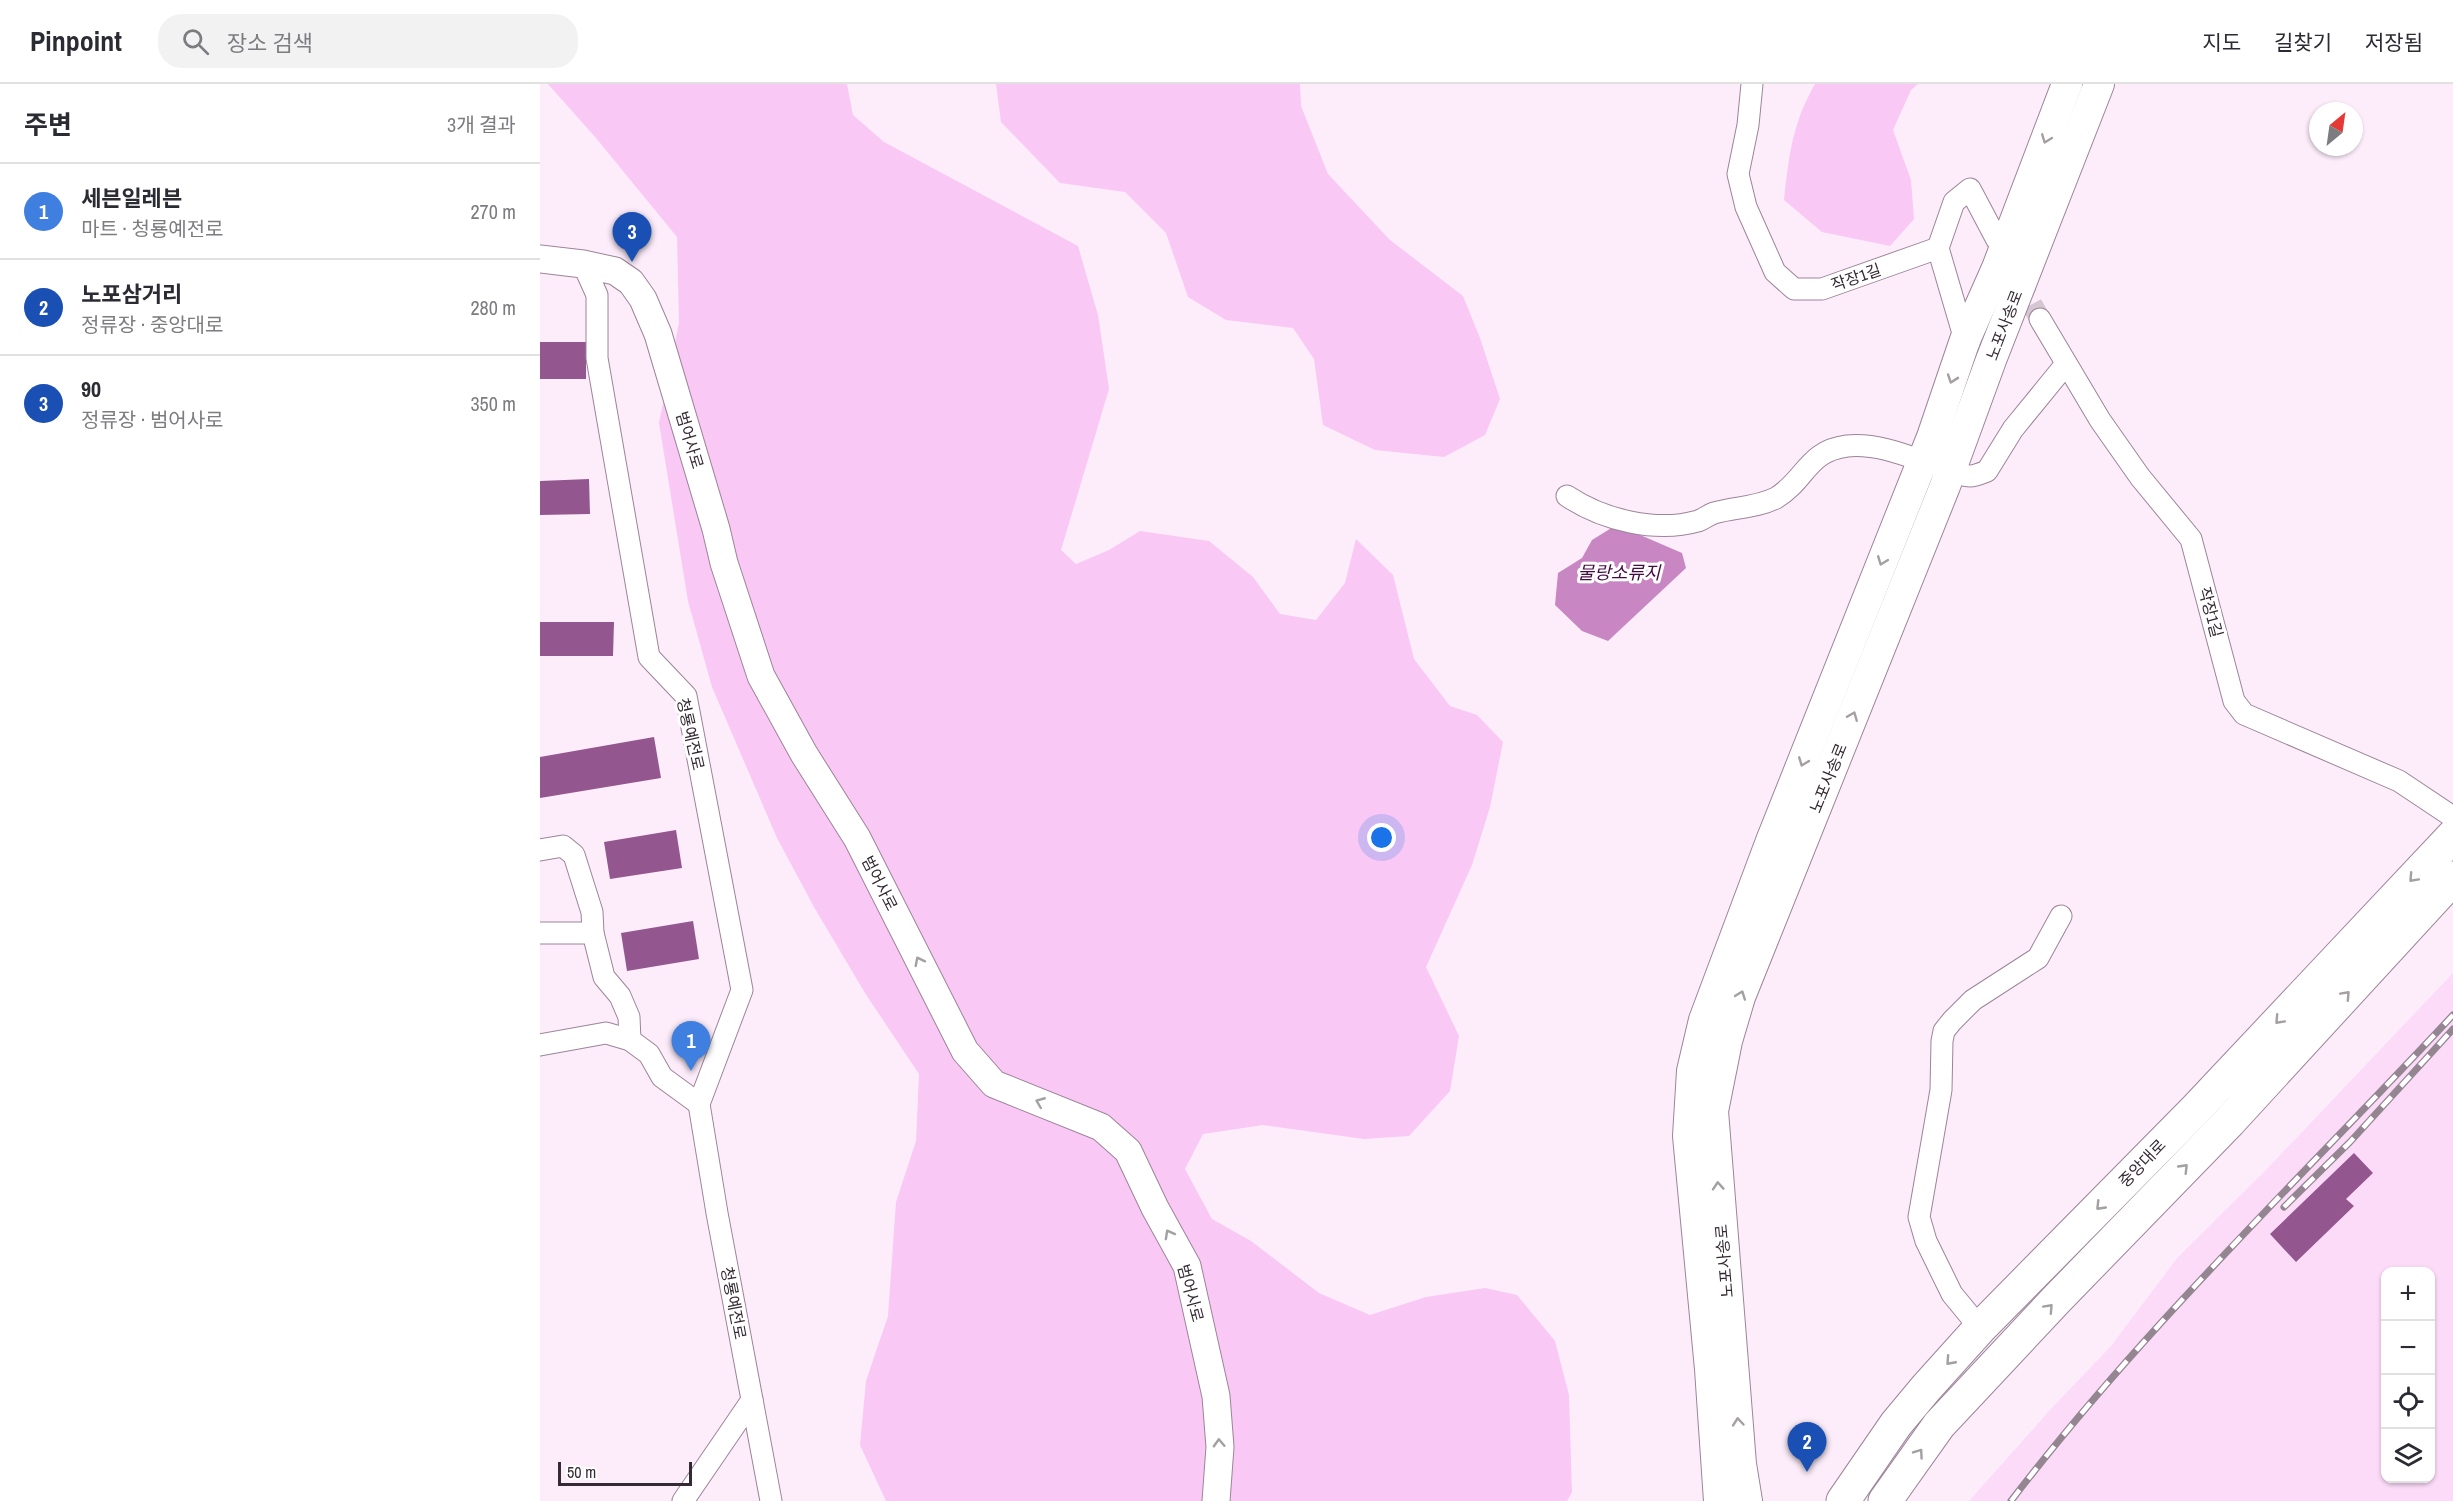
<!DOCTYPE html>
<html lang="ko">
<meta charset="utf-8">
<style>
body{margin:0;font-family:"Archivo Narrow","Noto Sans KR",sans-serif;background:#f2f2f3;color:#2b2b33}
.controls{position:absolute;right:18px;bottom:18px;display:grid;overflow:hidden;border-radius:12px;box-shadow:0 2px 4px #0004}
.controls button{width:54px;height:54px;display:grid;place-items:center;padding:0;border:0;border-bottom:2px solid #e1e1e2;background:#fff;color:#2b2b33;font:30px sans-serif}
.compass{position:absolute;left:1769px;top:18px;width:54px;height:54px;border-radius:50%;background:#fff;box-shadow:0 2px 4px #0004;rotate:29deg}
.scale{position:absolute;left:18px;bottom:15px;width:134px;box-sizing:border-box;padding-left:6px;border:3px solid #342a33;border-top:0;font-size:16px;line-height:21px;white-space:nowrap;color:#342a33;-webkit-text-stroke:4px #fff;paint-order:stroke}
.you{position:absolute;left:842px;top:754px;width:21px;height:21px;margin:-15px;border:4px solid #fff;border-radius:50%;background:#1a73e8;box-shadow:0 0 0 9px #1a73e833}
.badge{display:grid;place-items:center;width:39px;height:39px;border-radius:50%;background:#09833c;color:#fff;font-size:20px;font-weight:700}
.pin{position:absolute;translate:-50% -50px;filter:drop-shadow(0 2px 3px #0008)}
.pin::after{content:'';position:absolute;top:32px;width:21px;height:18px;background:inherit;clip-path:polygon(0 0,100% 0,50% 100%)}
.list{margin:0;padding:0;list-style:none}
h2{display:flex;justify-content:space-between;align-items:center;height:78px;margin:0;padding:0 24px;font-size:26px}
h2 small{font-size:20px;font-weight:400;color:#7c7c81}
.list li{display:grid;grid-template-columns:39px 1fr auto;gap:18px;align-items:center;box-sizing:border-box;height:96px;padding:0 24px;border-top:2px solid #e1e1e2}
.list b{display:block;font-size:22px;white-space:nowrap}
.list p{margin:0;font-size:20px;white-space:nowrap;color:#7c7c81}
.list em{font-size:20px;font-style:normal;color:#7c7c81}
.icon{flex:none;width:33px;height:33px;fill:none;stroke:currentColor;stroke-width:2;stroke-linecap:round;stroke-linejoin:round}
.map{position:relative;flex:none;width:1913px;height:1417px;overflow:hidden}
header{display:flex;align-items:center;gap:36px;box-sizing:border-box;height:84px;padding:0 30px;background:#fff;border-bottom:2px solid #e1e1e2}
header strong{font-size:28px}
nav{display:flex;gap:33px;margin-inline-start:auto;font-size:21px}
.search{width:420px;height:54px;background:#f2f2f3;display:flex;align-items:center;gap:15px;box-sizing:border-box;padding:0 21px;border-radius:24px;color:#7c7c81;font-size:22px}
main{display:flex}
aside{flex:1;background:#fff}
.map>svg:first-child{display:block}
.built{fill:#fcdbf8;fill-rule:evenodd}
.green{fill:#f9c8f4}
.water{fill:#c886c2}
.building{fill:#94568f}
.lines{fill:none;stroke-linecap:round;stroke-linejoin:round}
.minor-tunnel{stroke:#d5c6d3;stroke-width:21;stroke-dasharray:21 10;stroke-linecap:butt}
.minor-casing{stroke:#9c8499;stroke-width:23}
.tertiary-casing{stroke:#9c8499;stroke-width:29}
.secondary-casing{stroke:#9c8499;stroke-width:32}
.primary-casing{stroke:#9c8499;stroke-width:35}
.minor{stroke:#fff;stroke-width:21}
.tertiary{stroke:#fff;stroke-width:27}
.secondary{stroke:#fff;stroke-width:30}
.primary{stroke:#fff;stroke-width:33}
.rail-casing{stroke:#938691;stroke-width:7}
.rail{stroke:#fff;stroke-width:4.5;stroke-dasharray:14;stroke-linecap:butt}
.oneway{stroke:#a49fa3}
.labels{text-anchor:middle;stroke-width:6;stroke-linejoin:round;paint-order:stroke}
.street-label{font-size:16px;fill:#342a33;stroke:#fff}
.water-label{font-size:18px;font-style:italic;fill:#470a44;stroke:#fff}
</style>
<header>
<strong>Pinpoint</strong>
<div class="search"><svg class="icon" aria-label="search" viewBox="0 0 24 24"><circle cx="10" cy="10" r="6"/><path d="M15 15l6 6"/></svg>장소 검색</div>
<nav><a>지도</a><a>길찾기</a><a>저장됨</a></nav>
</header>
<main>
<aside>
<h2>주변<small>3개 결과</small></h2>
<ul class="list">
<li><span class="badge" style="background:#3f7fe0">1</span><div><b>세븐일레븐</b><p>마트 · 청룡예전로</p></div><em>270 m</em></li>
<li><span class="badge" style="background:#1a4fb4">2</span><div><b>노포삼거리</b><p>정류장 · 중앙대로</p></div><em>280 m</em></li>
<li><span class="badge" style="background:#1a4fb4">3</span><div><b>90</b><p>정류장 · 범어사로</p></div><em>350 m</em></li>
</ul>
</aside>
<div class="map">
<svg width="1913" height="1417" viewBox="0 0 1913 1417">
<rect width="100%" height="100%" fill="#fdedfb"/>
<path class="built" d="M1913,889V1417H1429L1509,1327L1571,1262L1638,1173L1725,1087ZM1846,1188H1890V1394H1846Z"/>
<g class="green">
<polygon points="8,0 307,0 313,31 344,58 538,162 558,231 569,305 521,466 536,480 569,466 600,447 669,457 713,493 740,530 776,536 805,499 816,455 853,491 874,575 910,622 937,631 963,658 950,723 932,781 886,883 919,952 910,1007 869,1052 824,1055 723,1041 663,1050 645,1085 672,1135 711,1157 779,1209 830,1231 886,1213 945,1204 977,1211 1015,1257 1029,1311 1032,1408 1027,1417 346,1417 320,1361 326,1297 348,1232 356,1118 376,1057 379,990 325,909 274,823 237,754 172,603 148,517 119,339 139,239 137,153 56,54"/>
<polygon points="456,0 760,0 761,22 788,90 850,156 923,212 940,254 960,315 945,351 904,373 835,366 783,341 774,275 753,244 686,236 648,213 626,149 585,108 520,99 461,38"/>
<path d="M1275,0H1378L1371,6L1353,46L1371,96L1374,135L1350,162L1282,148L1244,116C1249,72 1252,40 1275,0Z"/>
</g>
<polygon class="water" points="1073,443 1091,447 1142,469 1146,484 1068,557 1042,547 1015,521 1018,489 1042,474 1052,456"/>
<g class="building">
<rect x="0" y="258" width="46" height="37"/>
<polygon points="49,395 50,430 0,431 0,397"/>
<polygon points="0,538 74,538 73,572 0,572"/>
<polygon points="114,653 121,694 0,714 0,673"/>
<polygon points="136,746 142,784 70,795 64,758"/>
<polygon points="153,837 159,875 87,887 81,849"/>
<polygon points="1814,1069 1833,1089 1806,1115 1814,1122 1756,1178 1730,1150"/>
</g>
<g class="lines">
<polyline class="minor-tunnel" points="1477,193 1500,235"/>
<defs>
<g id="minor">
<polyline points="1212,0 1208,41 1198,90 1206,123 1235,188 1254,205 1282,205 1398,164"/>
<polyline points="1398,164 1425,256 1429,259"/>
<polyline points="1398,164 1414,118 1430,105 1457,156"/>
<polyline points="43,180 57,211 57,274 109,573 146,612 202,906 159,1020 177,1129 231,1417"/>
<polyline points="1500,235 1560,336 1600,393 1651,455 1694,617 1704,630 1859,697 1913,733"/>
<path d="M1027,412C1063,436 1116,449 1158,437C1164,435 1168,431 1174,429C1194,423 1216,424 1236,414C1266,396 1267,367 1307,362C1339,359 1370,373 1399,383C1408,386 1421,392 1430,392C1435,392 1442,389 1447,387L1473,345L1526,280"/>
<polyline points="0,766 23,762 34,771 52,828 53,849 64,893 80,912 89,933 90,956"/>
<polyline points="0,849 53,849"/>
<polyline points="0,961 66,949 90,956 109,970 122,993 159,1020"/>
<polyline points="1440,1244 1412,1210 1386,1157 1379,1133 1401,1006 1402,957 1404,947 1412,937 1433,916 1498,874 1521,832"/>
<polyline points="143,1417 212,1316"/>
</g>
<polyline id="tertiary" points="0,175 43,180 75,187 91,198 103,215 118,250 176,445 184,479 221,592 264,670 317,754 425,967 454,1000 561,1043 588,1067 615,1124 647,1182 676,1312 680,1363 676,1417"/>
<g id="secondary">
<polyline points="1179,1417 1170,1285 1148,1052 1152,987 1164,936 1231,757 1392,353 1425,256 1457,184 1527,0"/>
<polyline points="1207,1417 1201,1380 1173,1027 1187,957 1200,913 1405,402 1451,276 1559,0"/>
</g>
<g id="primary">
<polyline points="1303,1417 1356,1340 1386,1304 1440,1244 1657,1024 1913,752"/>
<polyline points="1345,1417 1399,1341 1517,1215 1689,1038 1913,794"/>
</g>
</defs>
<use href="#minor" class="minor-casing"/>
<use href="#tertiary" class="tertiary-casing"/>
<use href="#secondary" class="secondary-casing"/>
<use href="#primary" class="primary-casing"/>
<use href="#minor" class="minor"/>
<use href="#tertiary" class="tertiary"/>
<use href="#secondary" class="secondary"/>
<use href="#primary" class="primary"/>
<defs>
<g id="rail">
<polyline points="1744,1123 1810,1058 1913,945"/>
<path d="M1471,1417C1604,1243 1764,1091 1913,931"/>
</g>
</defs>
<use href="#rail" class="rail-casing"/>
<use href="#rail" class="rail"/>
</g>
<defs><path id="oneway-chevron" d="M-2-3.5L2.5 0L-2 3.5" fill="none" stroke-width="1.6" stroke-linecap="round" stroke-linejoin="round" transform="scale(1.5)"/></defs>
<g class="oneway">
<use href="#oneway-chevron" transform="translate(1506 55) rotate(111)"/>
<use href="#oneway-chevron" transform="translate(1412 295) rotate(109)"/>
<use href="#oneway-chevron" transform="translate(1342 477) rotate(111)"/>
<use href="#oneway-chevron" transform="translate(1313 632) rotate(-68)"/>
<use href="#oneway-chevron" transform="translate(1263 678) rotate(111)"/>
<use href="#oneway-chevron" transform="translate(1873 794) rotate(133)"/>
<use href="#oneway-chevron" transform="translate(379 877) rotate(-117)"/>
<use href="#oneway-chevron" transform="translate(1201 911) rotate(-70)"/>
<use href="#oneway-chevron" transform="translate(1806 911) rotate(-47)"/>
<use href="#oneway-chevron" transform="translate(1739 936) rotate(133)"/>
<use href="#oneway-chevron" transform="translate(500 1018) rotate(-158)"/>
<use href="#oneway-chevron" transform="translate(1644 1084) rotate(-46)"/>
<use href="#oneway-chevron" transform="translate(1178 1102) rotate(-94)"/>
<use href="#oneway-chevron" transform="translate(1560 1122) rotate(134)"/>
<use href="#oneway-chevron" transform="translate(629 1150) rotate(-119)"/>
<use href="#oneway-chevron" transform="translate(1509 1224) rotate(-47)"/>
<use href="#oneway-chevron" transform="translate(1410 1277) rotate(132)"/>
<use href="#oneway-chevron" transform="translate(1198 1338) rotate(-95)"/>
<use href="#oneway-chevron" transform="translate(679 1359) rotate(-92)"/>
<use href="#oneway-chevron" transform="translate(1379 1369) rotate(-55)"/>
</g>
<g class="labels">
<g class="street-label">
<text transform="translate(1316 193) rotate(-19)" y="6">작장1길</text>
<text transform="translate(1464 241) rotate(-69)" y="6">노포사송로</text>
<text transform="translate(150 356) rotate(73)" y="6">범어사로</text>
<text transform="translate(1671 528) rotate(75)" y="6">작장1길</text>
<text transform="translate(151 650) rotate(77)" y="6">청룡예전로</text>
<text transform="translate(1288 694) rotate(-68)" y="6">노포사송로</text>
<text transform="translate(340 799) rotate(63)" y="6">범어사로</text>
<text transform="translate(1602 1079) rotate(-46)" y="6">중앙대로</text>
<text transform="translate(1184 1177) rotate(-95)" y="6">노포사송로</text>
<text transform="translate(651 1209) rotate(75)" y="6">범어사로</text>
<text transform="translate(194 1219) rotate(79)" y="6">청룡예전로</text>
</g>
<g class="water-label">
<text x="1079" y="495">물랑소류지</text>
</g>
</g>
</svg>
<div class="controls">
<button>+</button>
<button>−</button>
<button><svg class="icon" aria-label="locate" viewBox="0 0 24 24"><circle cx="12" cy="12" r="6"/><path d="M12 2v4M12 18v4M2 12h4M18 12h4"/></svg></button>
<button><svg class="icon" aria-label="layers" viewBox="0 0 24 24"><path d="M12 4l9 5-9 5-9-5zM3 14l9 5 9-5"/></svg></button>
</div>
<svg class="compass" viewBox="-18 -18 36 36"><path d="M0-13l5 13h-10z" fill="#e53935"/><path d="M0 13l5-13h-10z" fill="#7c7c81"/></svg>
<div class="scale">50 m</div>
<div class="you"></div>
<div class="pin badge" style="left:151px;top:987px;background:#3f7fe0">1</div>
<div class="pin badge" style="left:1267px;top:1388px;background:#1a4fb4">2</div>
<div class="pin badge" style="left:92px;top:178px;background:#1a4fb4">3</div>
</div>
</main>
